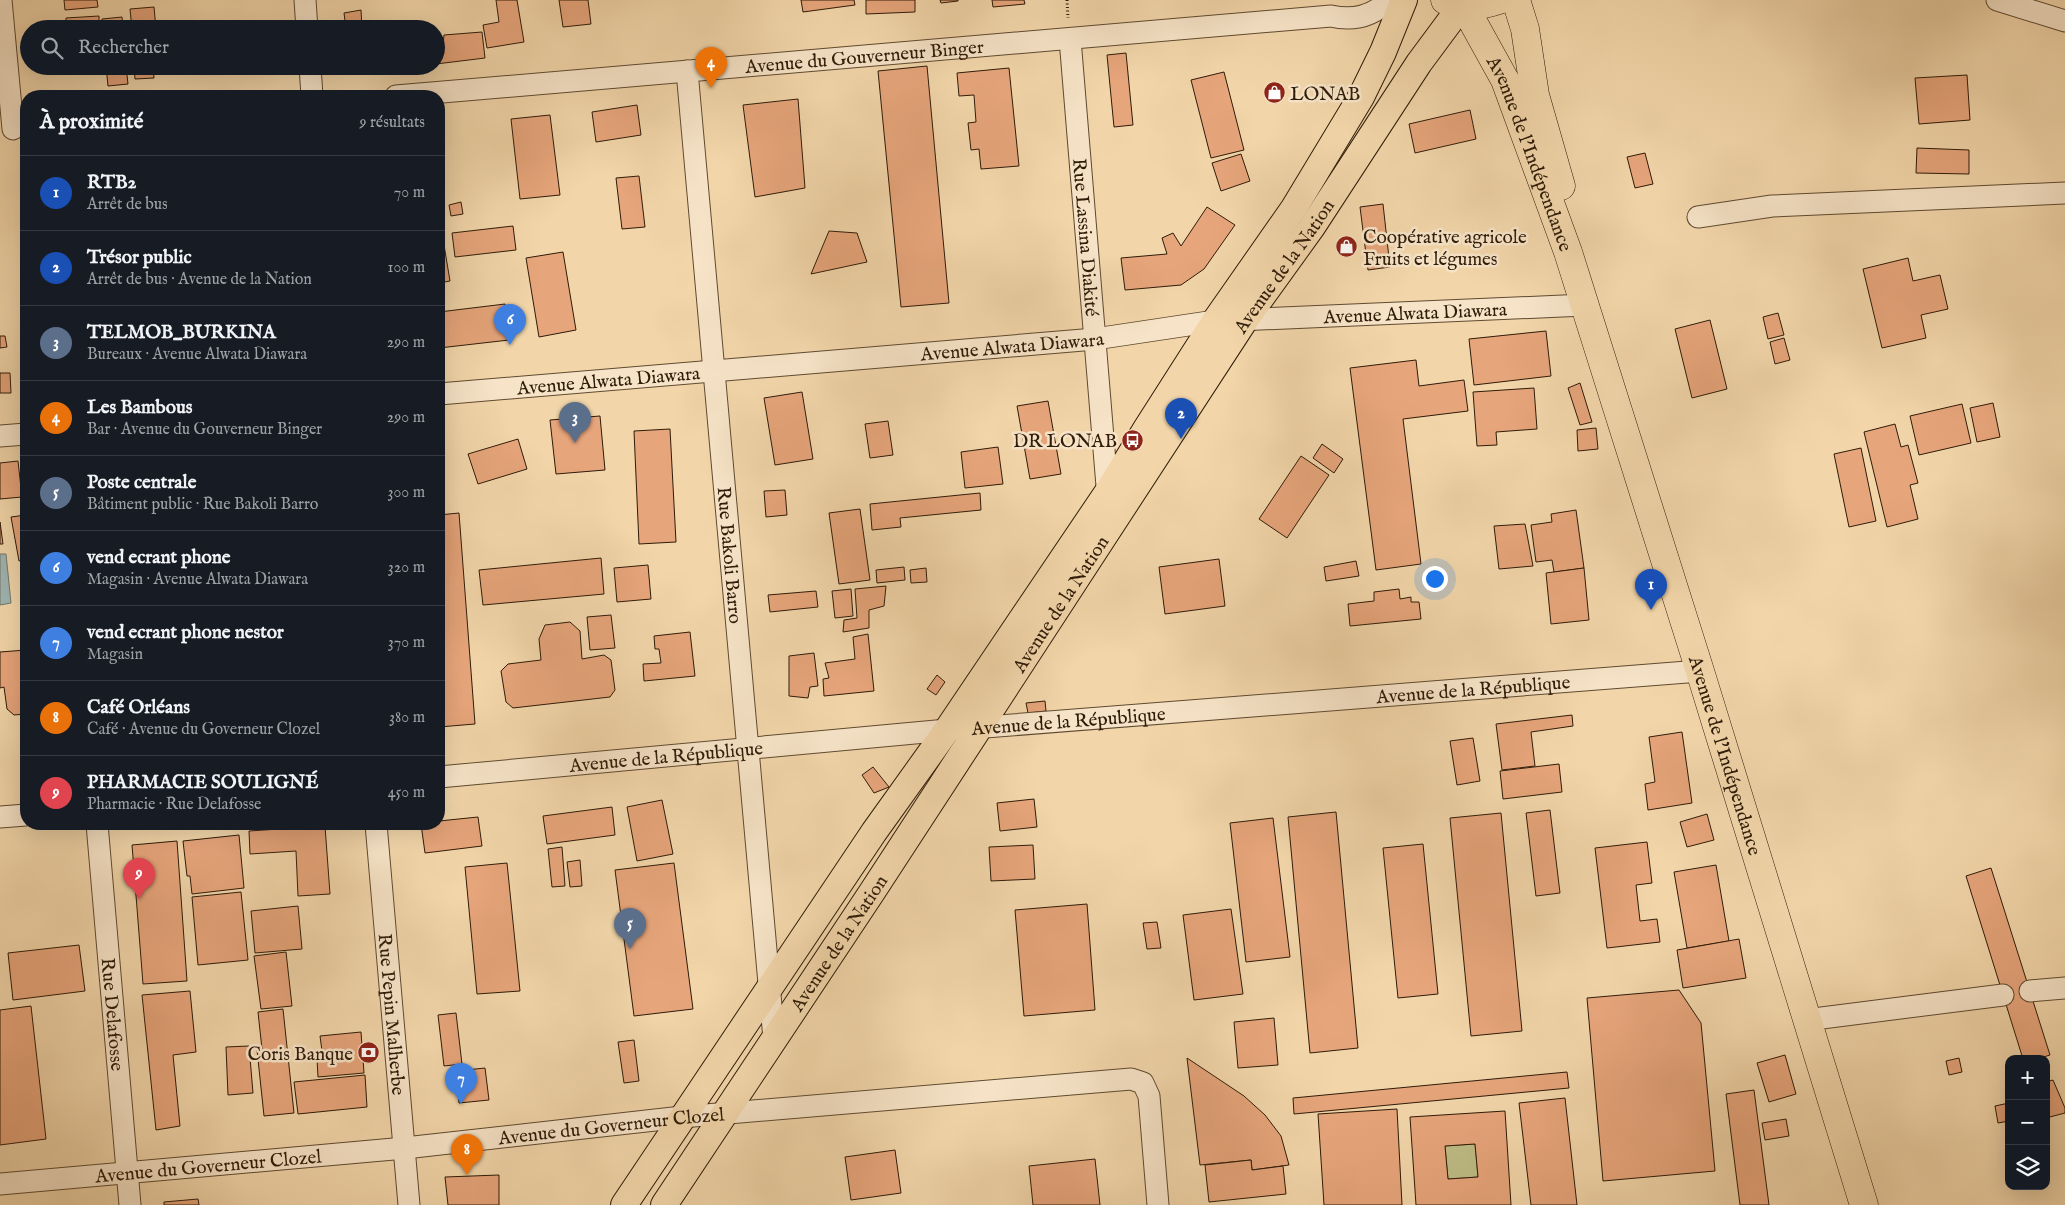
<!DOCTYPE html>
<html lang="fr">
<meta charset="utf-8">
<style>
body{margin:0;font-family:"IM FELL English",serif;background:#20242c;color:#f1f3f6}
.controls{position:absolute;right:15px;bottom:15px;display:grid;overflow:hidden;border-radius:10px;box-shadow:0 5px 20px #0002}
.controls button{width:45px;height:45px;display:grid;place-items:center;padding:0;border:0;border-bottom:1px solid #363941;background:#171b24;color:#f1f3f6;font:25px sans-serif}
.you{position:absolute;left:1434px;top:578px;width:18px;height:18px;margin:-12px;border:4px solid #fff;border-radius:50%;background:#1a73e8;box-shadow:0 0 0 8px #1a73e833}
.badge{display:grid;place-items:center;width:32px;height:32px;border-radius:50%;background:#1a73e8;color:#fff;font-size:16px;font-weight:700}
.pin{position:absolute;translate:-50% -41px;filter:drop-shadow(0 1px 2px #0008)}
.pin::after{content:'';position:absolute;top:26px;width:18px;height:15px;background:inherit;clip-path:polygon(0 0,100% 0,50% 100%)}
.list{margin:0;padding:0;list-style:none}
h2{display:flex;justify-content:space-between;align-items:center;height:65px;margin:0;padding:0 20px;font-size:21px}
h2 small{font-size:16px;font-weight:400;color:#9ea1a6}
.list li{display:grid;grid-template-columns:32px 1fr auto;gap:15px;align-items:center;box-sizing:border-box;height:75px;padding:0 20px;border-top:1px solid #363941}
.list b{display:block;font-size:19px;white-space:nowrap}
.list p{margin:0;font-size:16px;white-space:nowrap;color:#9ea1a6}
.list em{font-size:16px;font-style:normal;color:#9ea1a6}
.icon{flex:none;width:28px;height:28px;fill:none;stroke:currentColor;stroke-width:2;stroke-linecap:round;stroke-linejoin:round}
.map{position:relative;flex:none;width:2065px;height:1205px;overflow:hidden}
.search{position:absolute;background:#171b24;box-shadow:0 5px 20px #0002;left:20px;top:20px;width:425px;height:55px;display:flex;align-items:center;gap:12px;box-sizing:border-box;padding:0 18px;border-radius:28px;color:#9ea1a6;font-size:19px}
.panel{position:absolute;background:#171b24;box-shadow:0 5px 20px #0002;left:20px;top:90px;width:425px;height:740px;border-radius:20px}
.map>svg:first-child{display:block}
.green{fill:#bebd86;stroke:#766c47}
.water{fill:#a0b6b4;stroke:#72786f}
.building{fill:#e7a57b;stroke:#2e1b08;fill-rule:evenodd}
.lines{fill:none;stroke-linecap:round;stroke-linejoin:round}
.minor-casing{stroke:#5f4a30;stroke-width:23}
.major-casing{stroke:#2e1b08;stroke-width:28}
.highway-casing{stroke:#2e1b08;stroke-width:29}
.path{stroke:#2e1b08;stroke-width:3;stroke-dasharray:1 2.5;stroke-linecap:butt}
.minor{stroke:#f7e4c8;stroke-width:21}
.major{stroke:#f2d6aa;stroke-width:26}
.highway{stroke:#f2d6aa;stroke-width:28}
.labels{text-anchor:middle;stroke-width:5;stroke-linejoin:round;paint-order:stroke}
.street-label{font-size:19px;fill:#2e1b08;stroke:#f7e4c8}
.poi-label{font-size:19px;fill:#2e1b08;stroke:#f7e4c8;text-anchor:start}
</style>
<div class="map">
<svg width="2065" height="1205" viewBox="0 0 2065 1205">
<rect width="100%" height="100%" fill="#f2d6aa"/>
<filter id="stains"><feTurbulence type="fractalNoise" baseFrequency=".004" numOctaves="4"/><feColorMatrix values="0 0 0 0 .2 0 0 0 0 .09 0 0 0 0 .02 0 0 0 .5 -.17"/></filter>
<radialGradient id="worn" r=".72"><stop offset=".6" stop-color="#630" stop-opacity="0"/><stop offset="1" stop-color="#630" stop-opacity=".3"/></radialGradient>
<polygon class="green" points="1475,1144 1478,1177 1448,1179 1445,1146"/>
<polygon class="water" points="6,554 11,603 0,605 0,554"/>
<g class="building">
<polygon points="64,0 97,0 98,7 65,10"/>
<polygon points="496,0 517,0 524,42 487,48 483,25 499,22"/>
<polygon points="559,0 588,0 591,24 563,27"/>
<polygon points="801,0 854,0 855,5 803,12"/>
<polygon points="866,0 915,0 915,12 866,14"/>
<polygon points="940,0 958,0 958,1 941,3"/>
<polygon points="992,0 1024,0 1025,4 993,7"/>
<polygon points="154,7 156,29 132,29 130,9"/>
<polygon points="361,10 362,29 346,29 344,13"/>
<polygon points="99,16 99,29 66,29 66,18"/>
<polygon points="122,17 123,29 103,29 102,19"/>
<polygon points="204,22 204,29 169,29 169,26"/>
<polygon points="482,32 485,58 436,64 436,46 443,44 444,35"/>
<polygon points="1126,53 1133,125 1114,127 1107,55"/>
<polygon points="106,66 126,66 128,84 108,86"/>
<polygon points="134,66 153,66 154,78 135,79"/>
<polygon points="358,66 416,66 365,72"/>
<polygon points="927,66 949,303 901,307 878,71"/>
<polygon points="1009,68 1019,166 981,169 979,149 971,150 968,123 976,122 974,95 959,96 957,73"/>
<polygon points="1224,72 1244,150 1211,158 1191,80"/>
<polygon points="1967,75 1970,120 1919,124 1915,78"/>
<polygon points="798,99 805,188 755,197 743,105"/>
<polygon points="637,105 641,135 596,142 592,112"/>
<polygon points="1470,110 1476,139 1415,153 1409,124"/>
<polygon points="550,115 560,195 520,199 511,119"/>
<polygon points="1917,148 1969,150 1969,174 1916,173"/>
<polygon points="1645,153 1653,184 1635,188 1627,157"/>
<polygon points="1241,154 1250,181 1221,191 1212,163"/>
<polygon points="639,176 645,227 622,229 616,178"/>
<polygon points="461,202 463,214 451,216 449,205"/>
<polygon points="1383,204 1390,267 1368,270 1360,207"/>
<polygon points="1207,207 1235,225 1204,269 1181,285 1125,290 1121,258 1167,254 1162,238 1173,233 1181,246"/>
<polygon points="513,226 516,250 455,257 452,233"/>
<polygon points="829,231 857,233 867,262 811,274"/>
<polygon points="442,233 450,281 439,283 439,234"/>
<polygon points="563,252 576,330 539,337 526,258"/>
<polygon points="1908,258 1913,281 1940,275 1948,309 1921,315 1926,338 1882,348 1863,269"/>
<polygon points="505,304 509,340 439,348 439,312"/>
<polygon points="1778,313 1784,335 1768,339 1763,317"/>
<polygon points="1710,320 1727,389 1692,398 1675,329"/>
<polygon points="1546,331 1551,376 1474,385 1469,339"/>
<polygon points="0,336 5,336 7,347 0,348"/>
<polygon points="1784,338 1790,360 1775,364 1770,342"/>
<polygon points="1416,360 1419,386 1464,380 1468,411 1403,419 1421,564 1376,570 1350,368"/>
<polygon points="0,373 10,373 11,393 0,393"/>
<polygon points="1580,383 1592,422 1580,425 1568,388"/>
<polygon points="1534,388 1537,429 1496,432 1497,445 1477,446 1473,392"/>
<polygon points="802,392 813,459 775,465 764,398"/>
<polygon points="1048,401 1061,474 1030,479 1017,406"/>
<polygon points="1993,403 2000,437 1977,442 1970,408"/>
<polygon points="1962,404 1971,443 1919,455 1910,416"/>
<polygon points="600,416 605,470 556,474 550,420"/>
<polygon points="888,421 893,455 870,458 865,424"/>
<polygon points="1895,424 1901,447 1908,445 1918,483 1910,485 1918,519 1887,527 1864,432"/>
<polygon points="1596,428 1598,449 1578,451 1577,430"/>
<polygon points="670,429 676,542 639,544 634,431"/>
<polygon points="439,436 444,478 439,479"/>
<polygon points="518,439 527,469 478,484 468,454"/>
<polygon points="1322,444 1343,459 1334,473 1313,458"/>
<polygon points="998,447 1003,484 965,488 961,452"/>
<polygon points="1861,448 1876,521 1849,527 1834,454"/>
<polygon points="1301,456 1329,475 1287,538 1259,519"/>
<polygon points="18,461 22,497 0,499 0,463"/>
<polygon points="785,490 787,515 766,517 764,491"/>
<polygon points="980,493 981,510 900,518 901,527 872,530 870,504"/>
<polygon points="860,509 870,580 839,584 829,513"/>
<polygon points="1576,510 1584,568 1554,572 1552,560 1536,562 1531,525 1552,522 1551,514"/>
<polygon points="459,513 475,724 439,727 439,515"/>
<polygon points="26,515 26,559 19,561 11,517"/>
<polygon points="0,522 3,544 0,544"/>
<polygon points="1525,524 1533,566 1499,569 1494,526"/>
<polygon points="601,558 604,594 483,605 479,570"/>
<polygon points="1219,559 1225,606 1165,614 1159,567"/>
<polygon points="1356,561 1359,576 1326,581 1324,567"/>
<polygon points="648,565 651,599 617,602 614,568"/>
<polygon points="904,567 905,580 877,583 876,570"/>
<polygon points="926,568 927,582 911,583 910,570"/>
<polygon points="1584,568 1589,620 1551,624 1546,573"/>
<polygon points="886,586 884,606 869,610 869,628 843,632 844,620 857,618 855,589"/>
<polygon points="851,589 853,616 835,618 832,591"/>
<polygon points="1399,589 1400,599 1411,597 1411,602 1419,602 1421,619 1350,626 1348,604 1374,601 1374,592"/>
<polygon points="816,591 818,607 770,612 768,595"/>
<polygon points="611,615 615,648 590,650 587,617"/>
<polygon points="570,622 580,631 582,659 604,655 611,660 615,690 610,697 513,708 506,702 501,671 508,664 541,660 539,639 545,625"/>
<polygon points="690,632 695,676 644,681 643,664 661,663 659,649 655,649 654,636"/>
<polygon points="868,634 874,691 824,696 823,679 829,678 825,663 855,659 853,637"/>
<polygon points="26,650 26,714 14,715 7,709 4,687 0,688 0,652"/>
<polygon points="814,653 818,686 810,687 808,698 789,696 789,656"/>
<polygon points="937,675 945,682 936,695 927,689"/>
<polygon points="1045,701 1046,711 1028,713 1026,703"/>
<polygon points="1572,715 1573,726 1531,732 1535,766 1502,770 1496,724"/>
<polygon points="1682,732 1692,803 1648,810 1645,784 1655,782 1649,737"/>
<polygon points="1473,738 1480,781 1457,785 1450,741"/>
<polygon points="1559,764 1562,792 1503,799 1500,771"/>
<polygon points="873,767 889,787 874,793 862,775"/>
<polygon points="1034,799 1037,827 1000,831 997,803"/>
<polygon points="662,800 673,854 637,861 627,807"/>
<polygon points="612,807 615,835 547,844 543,816"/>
<polygon points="1550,810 1560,893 1536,896 1526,813"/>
<polygon points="1336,812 1358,1048 1310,1053 1288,817"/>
<polygon points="1501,813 1522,1031 1471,1036 1450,818"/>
<polygon points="1707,814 1714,840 1687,847 1680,822"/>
<polygon points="478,817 482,846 425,853 421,824 439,824 439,821"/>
<polygon points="1273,818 1290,957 1246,962 1230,823"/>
<polygon points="325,826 330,894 298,896 296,851 250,854 249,831"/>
<polygon points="239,835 244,888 192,894 190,876 187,876 183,841"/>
<polygon points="177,841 187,981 143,984 132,845"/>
<polygon points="1647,842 1652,883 1636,885 1640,921 1657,919 1660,942 1607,948 1595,848"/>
<polygon points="1423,844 1438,994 1398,998 1383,848"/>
<polygon points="1033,845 1035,879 991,881 989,847"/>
<polygon points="562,847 565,886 552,887 548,849"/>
<polygon points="580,860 582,886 570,887 567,862"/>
<polygon points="507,863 520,991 477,994 465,867"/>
<polygon points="674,863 693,1009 634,1016 615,870"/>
<polygon points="1716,865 1729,941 1687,948 1674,872"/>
<polygon points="1991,868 2050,1055 2037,1059 2023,1059 1966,876"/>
<polygon points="241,892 248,960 198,965 192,897"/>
<polygon points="1087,904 1095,1010 1024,1016 1015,910"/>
<polygon points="298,906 302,949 255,953 251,911"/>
<polygon points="1231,909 1243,994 1194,1000 1183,915"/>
<polygon points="1157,922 1161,948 1147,949 1143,923"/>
<polygon points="1739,939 1746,978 1683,988 1677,950"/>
<polygon points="79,945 85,991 13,1000 8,953"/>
<polygon points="286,952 292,1006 261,1009 254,956"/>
<polygon points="1679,990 1701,1023 1715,1171 1603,1181 1587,998"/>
<polygon points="190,991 196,1052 173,1055 180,1126 156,1130 142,995"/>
<polygon points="31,1006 46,1139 0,1145 0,1010"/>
<polygon points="283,1009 294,1113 264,1116 257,1050 262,1049 258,1012"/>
<polygon points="456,1013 462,1064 444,1066 438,1015"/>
<polygon points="1274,1018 1278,1065 1238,1068 1234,1022"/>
<polygon points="361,1032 364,1073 318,1077 317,1059 326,1058 326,1051 322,1051 320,1036"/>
<polygon points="634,1040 639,1081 624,1083 618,1042"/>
<polygon points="249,1046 253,1093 228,1095 226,1047"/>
<polygon points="1785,1055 1796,1094 1769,1102 1757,1063"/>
<polygon points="1187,1058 1244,1096 1265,1115 1281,1136 1289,1165 1252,1170 1251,1160 1200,1165"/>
<polygon points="1959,1058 1962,1072 1949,1075 1946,1061"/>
<polygon points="485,1068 489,1100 459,1103 456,1071"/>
<polygon points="1567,1072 1569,1088 1294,1114 1293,1098"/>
<polygon points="365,1075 367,1107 298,1114 294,1082"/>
<polygon points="2053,1080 2065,1108 2065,1113 2046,1118 2046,1082"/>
<polygon points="1754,1090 1769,1205 1740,1205 1726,1094"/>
<polygon points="1565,1098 1577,1205 1531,1205 1519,1103"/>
<polygon points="2009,1103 2009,1121 1998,1123 1995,1106"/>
<polygon points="1397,1109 1402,1205 1324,1205 1318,1114"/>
<path d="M1505,1111L1511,1205H1416L1410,1117ZM1475,1144L1478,1177L1448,1179L1445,1146Z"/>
<polygon points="1786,1119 1789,1136 1765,1140 1762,1123"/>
<polygon points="895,1150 901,1193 851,1200 845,1157"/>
<polygon points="1095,1159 1100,1205 1033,1205 1029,1166"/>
<polygon points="1251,1160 1252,1170 1283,1166 1286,1194 1209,1202 1205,1165"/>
<polygon points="499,1175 499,1205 448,1205 445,1177"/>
<polygon points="198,1199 199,1205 164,1205 164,1202"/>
</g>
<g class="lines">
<defs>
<g id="minor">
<polyline points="1,0 13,129"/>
<polyline points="305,0 307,29"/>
<polyline points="1997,0 2065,21"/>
<path id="s1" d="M1070,39L1108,498"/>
<polyline points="310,66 312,96"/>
<path id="s2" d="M687,71L774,1039"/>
<path id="s3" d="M396,96L1331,16C1353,21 1373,16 1389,0"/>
<polyline points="1698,217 1772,206 2065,193"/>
<path id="s4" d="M439,394L1095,339L1215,321L1585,305"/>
<polyline points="0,436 26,434"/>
<path id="s5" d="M439,777L947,730L1700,671"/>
<polyline points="0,817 26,815"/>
<path id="s6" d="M97,824L130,1205"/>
<path id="s7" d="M376,824L409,1205"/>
<polyline points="2030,991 2065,988"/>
<polyline points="1806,1020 2003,995"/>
<path id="s8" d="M0,1184L405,1148L682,1117L1131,1079L1143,1083L1149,1096L1158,1205"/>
</g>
<g id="major">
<polyline points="624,1205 874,832 947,730 1107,493 1146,429 1215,321 1294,208 1361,97 1383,52 1404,0"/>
<path id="s9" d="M664,1205L872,892L1245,320L1312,227L1419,63L1462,5"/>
</g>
<g id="highway">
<path d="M1445,0C1466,7 1478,7 1499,0"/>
<polyline points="1516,0 1525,29 1535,95 1561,186"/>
<path id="s10" d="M1467,6L1474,24L1505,80L1568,252L1700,671L1864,1205"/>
</g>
</defs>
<use href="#minor" class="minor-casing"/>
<use href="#major" class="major-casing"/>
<use href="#highway" class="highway-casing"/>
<polyline class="path" points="1067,0 1068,18"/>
<use href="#minor" class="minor"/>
<use href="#major" class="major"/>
<use href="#highway" class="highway"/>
</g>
<defs>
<symbol id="shop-disc" viewBox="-11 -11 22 22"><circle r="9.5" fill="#8f2418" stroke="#f7e4c8"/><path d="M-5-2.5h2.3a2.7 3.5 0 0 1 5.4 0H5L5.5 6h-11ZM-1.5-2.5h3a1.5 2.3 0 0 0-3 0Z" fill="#fff"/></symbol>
<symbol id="bus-disc" viewBox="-11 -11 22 22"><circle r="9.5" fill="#8f2418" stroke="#f7e4c8"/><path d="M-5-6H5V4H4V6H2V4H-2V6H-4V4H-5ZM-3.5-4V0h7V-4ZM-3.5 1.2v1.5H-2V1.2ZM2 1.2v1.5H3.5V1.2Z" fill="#fff"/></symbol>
<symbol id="bank-disc" viewBox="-11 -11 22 22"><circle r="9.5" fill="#8f2418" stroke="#f7e4c8"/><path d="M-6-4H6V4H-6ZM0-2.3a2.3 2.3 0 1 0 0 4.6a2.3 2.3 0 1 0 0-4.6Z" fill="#fff"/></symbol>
</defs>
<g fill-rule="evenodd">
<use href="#shop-disc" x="1262" y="80" width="25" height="25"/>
<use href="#shop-disc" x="1334" y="234" width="25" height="25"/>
<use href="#bus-disc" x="1120" y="428" width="25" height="25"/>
<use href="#bank-disc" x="356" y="1040" width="25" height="25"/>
</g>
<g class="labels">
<g class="street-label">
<text dy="7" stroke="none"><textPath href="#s3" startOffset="470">Avenue du Gouverneur Binger</textPath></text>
<text dy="7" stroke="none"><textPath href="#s10" startOffset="161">Avenue de l'Indépendance</textPath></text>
<text dy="7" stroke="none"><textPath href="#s1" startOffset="199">Rue Lassina Diakité</textPath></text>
<text dy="7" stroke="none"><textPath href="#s9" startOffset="1125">Avenue de la Nation</textPath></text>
<text dy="7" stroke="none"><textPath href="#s4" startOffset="980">Avenue Alwata Diawara</textPath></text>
<text dy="7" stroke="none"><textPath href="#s4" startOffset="575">Avenue Alwata Diawara</textPath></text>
<text dy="7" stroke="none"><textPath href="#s4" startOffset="170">Avenue Alwata Diawara</textPath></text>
<text dy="7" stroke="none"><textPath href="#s2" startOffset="486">Rue Bakoli Barro</textPath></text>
<text dy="7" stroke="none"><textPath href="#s9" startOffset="720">Avenue de la Nation</textPath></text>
<text dy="7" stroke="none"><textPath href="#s5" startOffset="1038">Avenue de la République</textPath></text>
<text dy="7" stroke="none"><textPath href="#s5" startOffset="632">Avenue de la République</textPath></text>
<text dy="7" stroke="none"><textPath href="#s10" startOffset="794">Avenue de l'Indépendance</textPath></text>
<text dy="7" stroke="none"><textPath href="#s5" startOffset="228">Avenue de la République</textPath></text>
<text dy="7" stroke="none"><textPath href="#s9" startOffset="315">Avenue de la Nation</textPath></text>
<text dy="7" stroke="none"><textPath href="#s6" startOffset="191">Rue Delafosse</textPath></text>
<text dy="7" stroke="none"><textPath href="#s7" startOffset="191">Rue Pepin Malherbe</textPath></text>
<text dy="7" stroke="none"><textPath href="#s8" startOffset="614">Avenue du Governeur Clozel</textPath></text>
<text dy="7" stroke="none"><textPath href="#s8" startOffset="209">Avenue du Governeur Clozel</textPath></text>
</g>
<g class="poi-label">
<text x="1290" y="100">LONAB</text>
<text x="1363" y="243">Coopérative agricole<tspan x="1363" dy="22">Fruits et légumes</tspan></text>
<text x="1117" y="447" text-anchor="end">DR LONAB</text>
<text x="353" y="1060" text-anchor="end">Coris Banque</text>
</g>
</g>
<rect width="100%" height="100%" filter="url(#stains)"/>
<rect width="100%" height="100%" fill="url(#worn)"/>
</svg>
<div class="controls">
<button>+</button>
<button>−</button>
<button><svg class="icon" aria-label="layers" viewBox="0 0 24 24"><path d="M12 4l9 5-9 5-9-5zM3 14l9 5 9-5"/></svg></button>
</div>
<div class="you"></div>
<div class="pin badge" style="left:1651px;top:610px;background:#1a4fb4">1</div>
<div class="pin badge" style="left:1181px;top:439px;background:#1a4fb4">2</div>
<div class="pin badge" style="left:575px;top:443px;background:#5c6f8a">3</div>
<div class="pin badge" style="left:711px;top:88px;background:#e8710a">4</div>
<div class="pin badge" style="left:630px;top:949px;background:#5c6f8a">5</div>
<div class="pin badge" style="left:510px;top:345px;background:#3f7fe0">6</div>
<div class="pin badge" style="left:461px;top:1104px;background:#3f7fe0">7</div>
<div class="pin badge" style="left:467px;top:1175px;background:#e8710a">8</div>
<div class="pin badge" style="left:139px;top:899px;background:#e0444e">9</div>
<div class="search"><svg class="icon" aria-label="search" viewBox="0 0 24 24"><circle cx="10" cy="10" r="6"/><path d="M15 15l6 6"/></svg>Rechercher</div>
<section class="panel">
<h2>À proximité<small>9 résultats</small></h2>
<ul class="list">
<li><span class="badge" style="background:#1a4fb4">1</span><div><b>RTB2</b><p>Arrêt de bus</p></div><em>70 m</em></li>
<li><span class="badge" style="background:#1a4fb4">2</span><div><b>Trésor public</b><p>Arrêt de bus · Avenue de la Nation</p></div><em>100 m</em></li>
<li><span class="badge" style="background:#5c6f8a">3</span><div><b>TELMOB_BURKINA</b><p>Bureaux · Avenue Alwata Diawara</p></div><em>290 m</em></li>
<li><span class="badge" style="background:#e8710a">4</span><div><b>Les Bambous</b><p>Bar · Avenue du Gouverneur Binger</p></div><em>290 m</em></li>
<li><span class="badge" style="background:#5c6f8a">5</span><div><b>Poste centrale</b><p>Bâtiment public · Rue Bakoli Barro</p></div><em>300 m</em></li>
<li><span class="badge" style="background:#3f7fe0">6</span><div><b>vend ecrant phone</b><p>Magasin · Avenue Alwata Diawara</p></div><em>320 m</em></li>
<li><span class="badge" style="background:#3f7fe0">7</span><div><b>vend ecrant phone nestor</b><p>Magasin</p></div><em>370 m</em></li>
<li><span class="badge" style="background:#e8710a">8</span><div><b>Café Orléans</b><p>Café · Avenue du Governeur Clozel</p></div><em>380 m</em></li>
<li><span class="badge" style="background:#e0444e">9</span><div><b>PHARMACIE SOULIGNÉ</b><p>Pharmacie · Rue Delafosse</p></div><em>450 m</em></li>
</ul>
</section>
</div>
